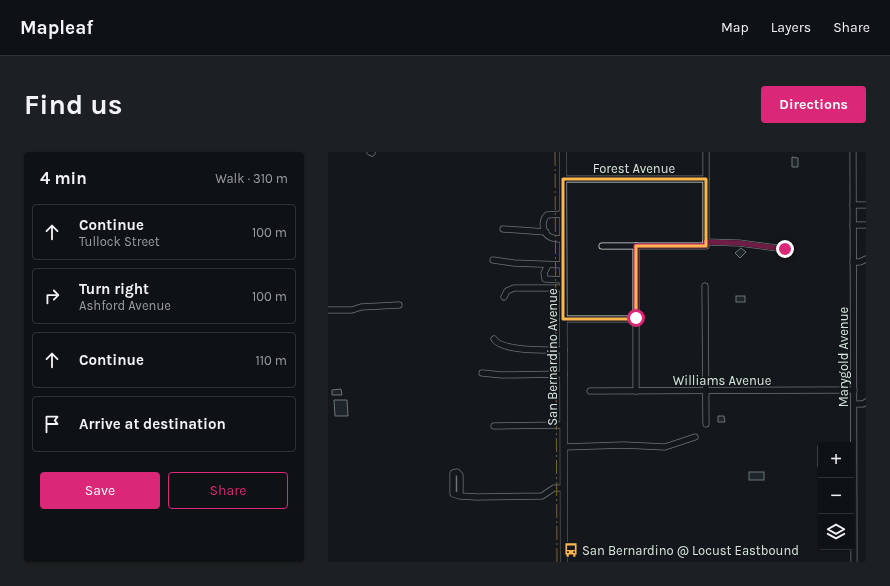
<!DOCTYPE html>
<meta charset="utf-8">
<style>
body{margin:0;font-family:Karla,sans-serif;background:#1d2022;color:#f1f3f6}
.controls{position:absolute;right:12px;bottom:12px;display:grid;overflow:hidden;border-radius:4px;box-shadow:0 1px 3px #0004}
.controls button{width:36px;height:36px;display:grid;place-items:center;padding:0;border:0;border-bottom:1px solid #2f3234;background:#0f1215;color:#f1f3f6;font:20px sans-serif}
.stop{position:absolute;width:12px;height:12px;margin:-9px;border:3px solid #db2777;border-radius:50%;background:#fff}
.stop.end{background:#db2777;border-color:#fff;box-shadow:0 1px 4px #0008}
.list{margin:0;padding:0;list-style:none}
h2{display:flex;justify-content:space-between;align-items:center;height:52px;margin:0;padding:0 16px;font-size:17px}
h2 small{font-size:13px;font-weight:400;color:#9b9ea0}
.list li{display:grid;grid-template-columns:26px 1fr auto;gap:12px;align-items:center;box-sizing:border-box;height:56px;margin:0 8px 8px;padding:0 8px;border:1px solid #2f3234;border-radius:4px}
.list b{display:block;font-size:15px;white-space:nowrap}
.list p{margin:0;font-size:13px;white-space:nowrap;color:#9b9ea0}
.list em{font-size:13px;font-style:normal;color:#9b9ea0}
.actions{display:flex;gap:8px;padding:12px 16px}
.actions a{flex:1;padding:9px 0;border:1px solid #db2777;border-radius:4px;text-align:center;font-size:14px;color:#db2777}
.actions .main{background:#db2777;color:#fff}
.icon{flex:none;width:22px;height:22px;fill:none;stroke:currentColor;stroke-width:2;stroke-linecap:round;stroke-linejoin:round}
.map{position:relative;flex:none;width:538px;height:410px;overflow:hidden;border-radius:4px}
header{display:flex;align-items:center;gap:24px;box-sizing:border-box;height:56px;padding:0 20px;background:#0f1215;border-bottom:1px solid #2f3234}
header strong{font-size:19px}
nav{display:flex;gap:22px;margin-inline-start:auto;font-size:14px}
.intro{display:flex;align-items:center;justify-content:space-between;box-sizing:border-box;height:96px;padding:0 24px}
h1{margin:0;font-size:28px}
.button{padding:10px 18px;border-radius:4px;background:#db2777;color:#fff;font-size:14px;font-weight:700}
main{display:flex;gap:24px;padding:0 24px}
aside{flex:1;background:#0f1215;border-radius:4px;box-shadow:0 1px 3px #0004}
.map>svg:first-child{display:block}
.building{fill:#2c363c;stroke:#d8e6dc}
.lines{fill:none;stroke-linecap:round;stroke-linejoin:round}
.minor-casing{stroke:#d8e6dc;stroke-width:7}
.major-casing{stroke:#d8e6dc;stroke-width:8}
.minor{stroke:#14181c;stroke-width:5.5}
.major{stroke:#14181c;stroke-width:7}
.power{stroke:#ffb74d;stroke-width:1;stroke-dasharray:14 3 2 3;stroke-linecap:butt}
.route{stroke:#db2777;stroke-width:5}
.marked{fill:none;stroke:#ffb74d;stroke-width:3;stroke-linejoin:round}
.labels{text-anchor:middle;stroke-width:3;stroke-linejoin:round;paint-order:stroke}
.street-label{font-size:13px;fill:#d8e6dc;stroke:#14181c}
.poi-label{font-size:13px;fill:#d8e6dc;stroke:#14181c;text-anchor:start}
</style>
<header>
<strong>Mapleaf</strong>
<nav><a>Map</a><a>Layers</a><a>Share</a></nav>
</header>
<div class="intro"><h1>Find us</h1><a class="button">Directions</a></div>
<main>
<aside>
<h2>4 min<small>Walk · 310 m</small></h2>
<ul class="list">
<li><svg class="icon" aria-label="ahead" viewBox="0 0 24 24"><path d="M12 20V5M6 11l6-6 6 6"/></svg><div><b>Continue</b><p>Tullock Street</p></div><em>100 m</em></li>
<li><svg class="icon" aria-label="right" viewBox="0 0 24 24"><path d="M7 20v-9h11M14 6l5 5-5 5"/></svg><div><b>Turn right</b><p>Ashford Avenue</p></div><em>100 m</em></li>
<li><svg class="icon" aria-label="ahead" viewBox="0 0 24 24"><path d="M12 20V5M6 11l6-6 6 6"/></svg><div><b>Continue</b></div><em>110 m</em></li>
<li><svg class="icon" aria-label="arrive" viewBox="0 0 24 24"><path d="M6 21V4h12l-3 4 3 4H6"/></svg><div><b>Arrive at destination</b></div></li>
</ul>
<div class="actions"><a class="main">Save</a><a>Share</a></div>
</aside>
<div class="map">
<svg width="538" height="410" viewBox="0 0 538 410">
<rect width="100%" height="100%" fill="#14181c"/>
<g class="building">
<polygon points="464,5 470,6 470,15 464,15"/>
<polygon points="413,96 418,100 412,106 407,101"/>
<rect x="408" y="144" width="9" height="6"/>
<polygon points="13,237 14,243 4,243 4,238"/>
<polygon points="6,248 19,248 20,264 7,264"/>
<polygon points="390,264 396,264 397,270 390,270"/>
<rect x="421" y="320" width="15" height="8"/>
</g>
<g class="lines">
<defs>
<g id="minor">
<polyline points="42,0 44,1"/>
<polyline points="525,0 526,410"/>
<polyline points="235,27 378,27"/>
<polyline points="525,53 538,53"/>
<path d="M235,62L219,63C213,69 214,81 222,85C226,87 231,87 235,87"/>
<polyline points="525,73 538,73"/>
<polyline points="175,77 218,80"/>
<polyline points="378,90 411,91 457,97"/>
<polyline points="274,94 378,94 378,0"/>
<polyline points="308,94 308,239"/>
<polyline points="165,108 186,111 235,113"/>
<polyline points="525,110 532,110 538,107"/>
<polyline points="220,113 216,121 217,127 235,128"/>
<polyline points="377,134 378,272"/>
<polyline points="176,145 179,139 186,136 235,136"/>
<polyline points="0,158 24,158 33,155 71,153"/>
<polyline points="235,167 308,167"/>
<path d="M166,187C174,200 221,198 236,198"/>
<polyline points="154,221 174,223 236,222"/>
<polyline points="262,239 526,238"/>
<polyline points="526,252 535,252 538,250"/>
<polyline points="166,274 236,273"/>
<polyline points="236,295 296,293 337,295 367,285"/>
<polyline points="493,295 493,314"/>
<polyline points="132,344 132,323 129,320 125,321 125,342 132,344 149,345 214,344 226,336 236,336"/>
</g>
<polyline id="major" points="235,0 236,410"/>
</defs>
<use href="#minor" class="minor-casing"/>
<use href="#major" class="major-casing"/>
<use href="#minor" class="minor"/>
<use href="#major" class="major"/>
<polyline class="power" points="227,0 229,410"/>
</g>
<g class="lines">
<polyline class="route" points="308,166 308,94 378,94 378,90 411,91 457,97"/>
</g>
<path d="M0 0H538V410H0ZM235,27H378V94H308V167H235Z" fill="#14181c" fill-opacity=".55" fill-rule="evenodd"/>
<path class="marked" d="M235,27H378V94H308V167H235Z"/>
<defs>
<symbol id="bus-bare" viewBox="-9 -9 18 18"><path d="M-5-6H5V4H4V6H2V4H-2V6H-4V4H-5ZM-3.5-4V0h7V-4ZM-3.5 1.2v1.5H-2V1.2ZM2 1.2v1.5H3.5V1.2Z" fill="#ffb74d" stroke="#14181c" stroke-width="2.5" paint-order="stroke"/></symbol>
</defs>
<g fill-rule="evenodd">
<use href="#bus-bare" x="233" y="388" width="20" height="20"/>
</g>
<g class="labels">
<g class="street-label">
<text x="306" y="21">Forest Avenue</text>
<text transform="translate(224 205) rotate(-90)" y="5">San Bernardino Avenue</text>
<text transform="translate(515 205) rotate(-90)" y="5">Marygold Avenue</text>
<text x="394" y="233">Williams Avenue</text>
</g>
<g class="poi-label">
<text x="254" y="403">San Bernardino @ Locust Eastbound</text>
</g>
</g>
</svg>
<div class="controls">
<button>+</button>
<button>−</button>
<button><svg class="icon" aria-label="layers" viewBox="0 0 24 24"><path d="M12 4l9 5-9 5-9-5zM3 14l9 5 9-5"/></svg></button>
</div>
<div class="stop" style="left:308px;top:166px"></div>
<div class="stop end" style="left:457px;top:97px"></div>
</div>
</main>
